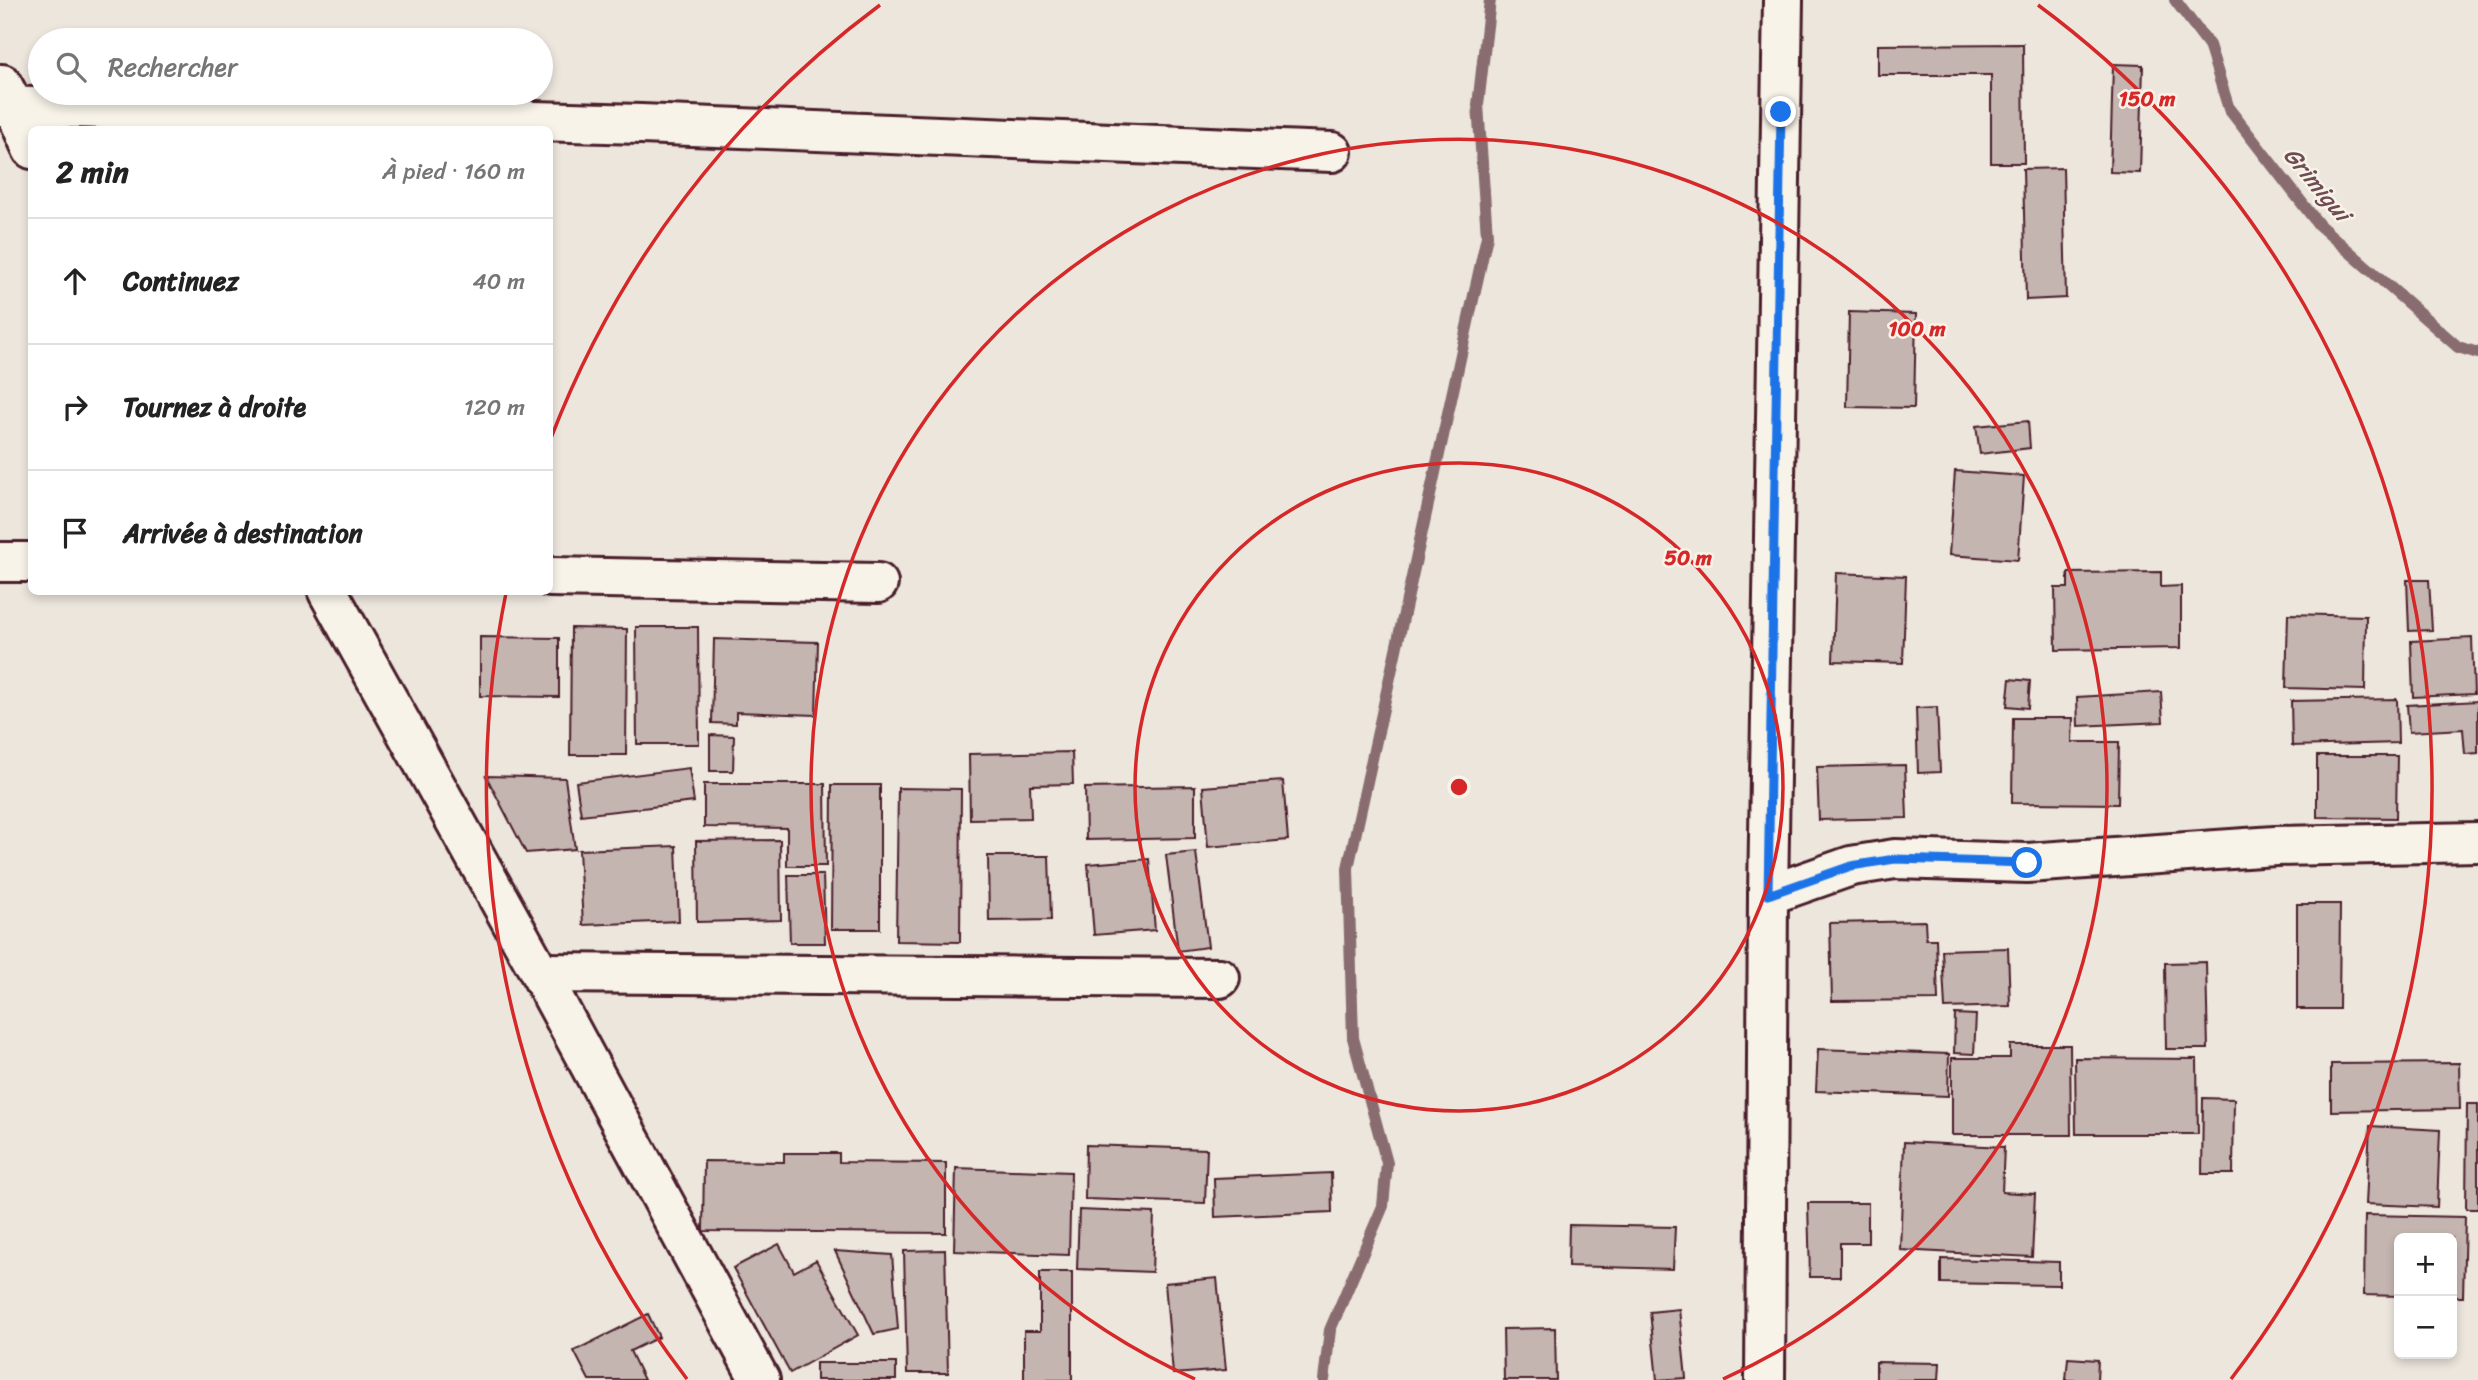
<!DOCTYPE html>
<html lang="fr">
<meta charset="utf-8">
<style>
body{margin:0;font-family:Sriracha,sans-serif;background:#f2f2f2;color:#222}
.controls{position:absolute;right:21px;bottom:21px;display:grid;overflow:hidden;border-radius:10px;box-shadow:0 4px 10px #0003}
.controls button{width:63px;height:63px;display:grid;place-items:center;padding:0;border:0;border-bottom:2px solid #e0e0e0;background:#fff;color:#222;font:35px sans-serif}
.stop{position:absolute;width:21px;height:21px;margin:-16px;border:5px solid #1a73e8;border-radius:50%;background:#fff}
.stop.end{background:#1a73e8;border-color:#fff;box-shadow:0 2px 7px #0008}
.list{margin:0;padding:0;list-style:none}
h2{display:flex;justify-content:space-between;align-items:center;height:91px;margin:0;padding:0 28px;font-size:30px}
h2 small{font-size:23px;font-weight:400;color:#767676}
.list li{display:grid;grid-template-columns:46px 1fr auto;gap:21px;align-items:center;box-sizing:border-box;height:126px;padding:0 28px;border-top:2px solid #e0e0e0}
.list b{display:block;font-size:26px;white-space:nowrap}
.list em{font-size:23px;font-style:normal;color:#767676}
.icon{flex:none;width:38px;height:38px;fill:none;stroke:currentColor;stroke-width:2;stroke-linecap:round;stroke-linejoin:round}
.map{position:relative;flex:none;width:2478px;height:1380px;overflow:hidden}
.search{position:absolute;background:#fff;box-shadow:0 4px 10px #0003;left:28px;top:28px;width:525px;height:77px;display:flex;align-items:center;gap:18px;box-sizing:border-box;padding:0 24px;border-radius:38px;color:#767676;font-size:26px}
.panel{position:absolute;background:#fff;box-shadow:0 4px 10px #0003;left:28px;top:126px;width:525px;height:469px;border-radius:10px}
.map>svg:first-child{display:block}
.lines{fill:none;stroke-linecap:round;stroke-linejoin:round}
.stream{stroke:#896c6f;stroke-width:12}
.building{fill:#c4b5b0;stroke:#4a1f2b;stroke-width:2}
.street-casing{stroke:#4a1f2b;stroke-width:44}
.street{stroke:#f7f3e8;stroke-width:38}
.route{stroke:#1a73e8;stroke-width:9}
.ring{fill:none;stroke:#d62828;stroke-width:3.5}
.labels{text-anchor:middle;stroke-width:5;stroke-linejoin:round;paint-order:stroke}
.water-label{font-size:24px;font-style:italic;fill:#6f4c53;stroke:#f7f3e8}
.centre{fill:#d62828;stroke:#f7f3e8;stroke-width:3.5}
.ring-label{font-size:21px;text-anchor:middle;font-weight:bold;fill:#d62828;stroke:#f7f3e8;stroke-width:5;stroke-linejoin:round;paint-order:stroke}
</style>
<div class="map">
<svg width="2478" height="1380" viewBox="0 0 2478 1380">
<rect width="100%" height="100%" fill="#ece6dd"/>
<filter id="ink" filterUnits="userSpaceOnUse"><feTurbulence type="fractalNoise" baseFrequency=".0143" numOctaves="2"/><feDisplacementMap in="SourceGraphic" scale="14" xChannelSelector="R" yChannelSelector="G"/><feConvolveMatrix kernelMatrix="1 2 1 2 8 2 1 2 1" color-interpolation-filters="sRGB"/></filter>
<g filter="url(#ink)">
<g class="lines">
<g class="stream">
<polyline points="2175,0 2209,45 2229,109 2319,225 2458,347 2478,353"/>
<polyline points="1324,1380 1330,1330 1383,1206 1387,1163 1353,1038 1348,868 1487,236 1478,105 1490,0"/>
</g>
</g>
<g class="building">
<polygon points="2023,44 2024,163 1991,163 1991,75 1878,75 1878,45"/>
<polygon points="2113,64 2143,65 2140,173 2110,172"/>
<polygon points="2063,168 2066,298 2026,300 2023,169"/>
<polygon points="1849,312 1916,314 1914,408 1847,407"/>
<polygon points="2028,421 2030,448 1980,454 1976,426"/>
<polygon points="1955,471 2024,476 2018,560 1949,555"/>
<polygon points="2161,572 2161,587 2181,586 2181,648 2056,650 2055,588 2068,588 2068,573"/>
<polygon points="1836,573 1906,576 1903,663 1833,661"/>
<polygon points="2407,580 2429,580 2432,630 2409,631"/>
<polygon points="2288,614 2366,616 2365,690 2286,688"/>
<polygon points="636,627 698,627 699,744 637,744"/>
<polygon points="571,628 627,629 626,755 570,755"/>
<polygon points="480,637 559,638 559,697 480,696"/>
<polygon points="2472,638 2474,694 2413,697 2411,641"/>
<polygon points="714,639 818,642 816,715 736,712 736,724 712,723"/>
<polygon points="2010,679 2030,681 2028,708 2007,706"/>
<polygon points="2161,692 2163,722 2078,726 2077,697"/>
<polygon points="2397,699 2398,743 2292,746 2291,701"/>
<polygon points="2478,701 2478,753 2465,754 2463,729 2409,732 2407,705"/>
<polygon points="1937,707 1940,772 1918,773 1916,708"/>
<polygon points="2013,718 2073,718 2072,742 2119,742 2118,804 2012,803"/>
<polygon points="710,735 734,736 733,771 710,771"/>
<polygon points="1072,752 1073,784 1030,785 1031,818 970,819 969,754"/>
<polygon points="2317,756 2397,756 2396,818 2317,817"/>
<polygon points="1905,765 1907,818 1819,820 1817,767"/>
<polygon points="689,768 694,802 581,815 576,782"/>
<polygon points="486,776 565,778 575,849 526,853"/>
<polygon points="1283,781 1288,840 1208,847 1203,787"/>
<polygon points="704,784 825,784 826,866 787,866 787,828 704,827"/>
<polygon points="832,785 880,785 880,929 831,929"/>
<polygon points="1195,786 1195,838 1086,840 1085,788"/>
<polygon points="898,788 961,789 960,942 896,941"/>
<polygon points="780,840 781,920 697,922 696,841"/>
<polygon points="676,846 679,921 583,925 579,850"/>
<polygon points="1196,852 1208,947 1178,951 1166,855"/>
<polygon points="988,856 1049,856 1051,920 989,921"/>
<polygon points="1149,859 1155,930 1094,935 1088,864"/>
<polygon points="788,875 823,875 825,943 790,943"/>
<polygon points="2297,904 2340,904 2339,1009 2297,1009"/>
<polygon points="1925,921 1926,939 1936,939 1938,1000 1832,1001 1830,923"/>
<polygon points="2008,948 2010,1006 1945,1008 1942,950"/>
<polygon points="2206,962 2208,1049 2166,1049 2165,963"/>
<polygon points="1955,1014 1976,1015 1974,1054 1954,1053"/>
<polygon points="2010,1045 2070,1045 2071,1135 1952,1135 1952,1058 2010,1058"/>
<polygon points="1818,1049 1949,1054 1948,1096 1816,1091"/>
<polygon points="2075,1058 2197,1059 2198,1134 2076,1134"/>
<polygon points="2459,1063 2460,1109 2331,1111 2331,1064"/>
<polygon points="2203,1098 2234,1099 2233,1174 2202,1174"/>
<polygon points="2467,1104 2478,1104 2478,1209 2466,1209"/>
<polygon points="2370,1126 2440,1130 2437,1207 2366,1204"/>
<polygon points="1904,1142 2004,1147 2002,1192 2035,1194 2032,1257 1900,1250"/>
<polygon points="1086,1145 1207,1149 1205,1203 1085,1199"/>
<polygon points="784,1153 839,1153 839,1162 946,1163 946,1233 703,1231 704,1161 784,1162"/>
<polygon points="956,1168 1071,1172 1069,1255 954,1251"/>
<polygon points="1331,1173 1332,1212 1215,1217 1214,1178"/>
<polygon points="1808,1203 1868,1203 1868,1243 1840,1243 1840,1277 1810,1277"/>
<polygon points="1079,1210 1154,1213 1152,1272 1077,1269"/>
<polygon points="2365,1215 2465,1217 2463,1297 2452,1297 2452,1238 2399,1238 2399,1296 2364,1295"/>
<polygon points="1569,1225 1675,1227 1673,1269 1568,1266"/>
<polygon points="779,1244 794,1272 816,1260 858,1335 790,1373 733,1268"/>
<polygon points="945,1250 948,1373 907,1373 904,1251"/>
<polygon points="835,1251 892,1255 898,1329 874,1334"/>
<polygon points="1941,1259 2059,1262 2059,1285 1941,1283"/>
<polygon points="1040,1272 1072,1272 1072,1380 1024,1380 1024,1331 1040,1331"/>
<polygon points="1217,1278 1226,1370 1173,1374 1165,1283"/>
<polygon points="1679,1309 1686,1378 1657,1380 1650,1312"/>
<polygon points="648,1314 659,1337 630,1351 644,1380 589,1380 574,1351"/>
<polygon points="1555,1328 1556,1380 1504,1380 1503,1329"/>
<polygon points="2068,1358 2098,1360 2097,1380 2066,1380"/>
<polygon points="1876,1362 1940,1363 1939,1380 1876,1380"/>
<rect x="816" y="1363" width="80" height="17"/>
</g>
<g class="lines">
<defs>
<g id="street">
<polyline points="2,84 13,105 32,149"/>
<polyline points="0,106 641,124 1332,152"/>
<polyline points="0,562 32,562"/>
<polyline points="550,577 878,583"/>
<polyline points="328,592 540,973 760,1380"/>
<polyline points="1768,895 1851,866 1895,859 2027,863 2275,846 2478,842"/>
<polyline points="540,973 1220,978"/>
<polyline points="1765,1380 1768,895 1783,0"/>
</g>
</defs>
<use href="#street" class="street-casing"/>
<use href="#street" class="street"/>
</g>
</g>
<g class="lines" filter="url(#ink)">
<polyline class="route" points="1781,112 1768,895 1851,866 1895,859 2027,863"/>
</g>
<g class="ring">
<circle cx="1459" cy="787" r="324"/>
<path d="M1195 1379A648 648 0 1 1 1723 1379"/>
<path d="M687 1379A973 973 0 0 1 506 593M551 438A973 973 0 0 1 880 5M2038 5A973 973 0 0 1 2231 1379"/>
</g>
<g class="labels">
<g class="water-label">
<text transform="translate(2317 184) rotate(50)" y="8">Grimigui</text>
</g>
</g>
<circle cx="1459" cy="787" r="10" class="centre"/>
<g class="ring-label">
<text x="2147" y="106">150 m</text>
<text x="1917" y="336">100 m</text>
<text x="1688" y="565">50 m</text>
</g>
</svg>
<div class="controls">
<button>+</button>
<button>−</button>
</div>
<div class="stop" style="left:2027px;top:863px"></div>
<div class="stop end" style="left:1781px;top:112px"></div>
<div class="search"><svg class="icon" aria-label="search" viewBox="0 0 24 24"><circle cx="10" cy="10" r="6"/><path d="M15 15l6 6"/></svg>Rechercher</div>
<section class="panel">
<h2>2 min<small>À pied · 160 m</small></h2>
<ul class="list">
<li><svg class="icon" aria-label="ahead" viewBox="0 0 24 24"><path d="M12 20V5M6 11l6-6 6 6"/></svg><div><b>Continuez</b></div><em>40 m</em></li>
<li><svg class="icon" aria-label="right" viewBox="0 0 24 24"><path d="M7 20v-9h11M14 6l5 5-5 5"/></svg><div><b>Tournez à droite</b></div><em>120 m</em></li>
<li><svg class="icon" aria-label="arrive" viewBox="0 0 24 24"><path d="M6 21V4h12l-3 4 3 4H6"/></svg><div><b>Arrivée à destination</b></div></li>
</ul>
</section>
</div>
